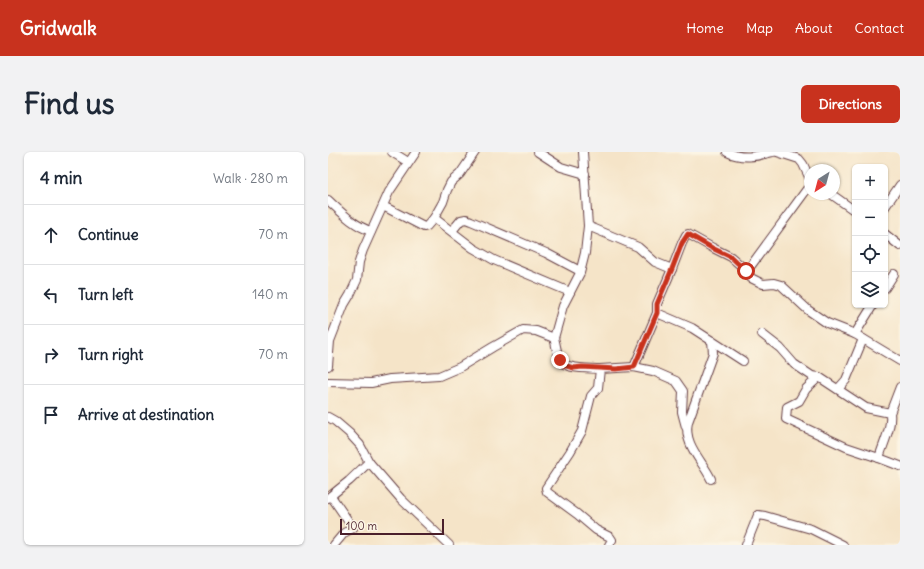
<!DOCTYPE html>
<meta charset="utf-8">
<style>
body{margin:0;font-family:Delius,sans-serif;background:#f2f2f3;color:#1f2937}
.controls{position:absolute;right:12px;top:12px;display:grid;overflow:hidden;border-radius:6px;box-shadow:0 1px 3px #0004}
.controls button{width:36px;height:36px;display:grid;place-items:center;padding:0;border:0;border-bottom:1px solid #e0e1e3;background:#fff;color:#1f2937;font:20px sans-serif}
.compass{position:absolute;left:476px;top:12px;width:36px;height:36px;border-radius:50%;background:#fff;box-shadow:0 1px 3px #0004;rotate:216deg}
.scale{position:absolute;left:12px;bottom:10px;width:104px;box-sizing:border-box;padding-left:4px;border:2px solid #4a1f2b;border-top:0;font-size:11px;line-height:14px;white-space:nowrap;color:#4a1f2b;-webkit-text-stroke:3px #fcf5e5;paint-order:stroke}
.stop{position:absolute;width:12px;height:12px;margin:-9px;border:3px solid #c8321e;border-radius:50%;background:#fff}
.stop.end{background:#c8321e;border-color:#fff;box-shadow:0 1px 4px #0008}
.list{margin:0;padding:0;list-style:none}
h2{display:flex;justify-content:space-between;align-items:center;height:52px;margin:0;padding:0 16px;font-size:17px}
h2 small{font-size:13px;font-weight:400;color:#747a83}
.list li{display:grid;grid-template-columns:26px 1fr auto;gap:12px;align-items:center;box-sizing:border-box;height:60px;padding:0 16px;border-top:1px solid #e0e1e3}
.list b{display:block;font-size:15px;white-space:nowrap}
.list em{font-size:13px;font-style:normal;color:#747a83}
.icon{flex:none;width:22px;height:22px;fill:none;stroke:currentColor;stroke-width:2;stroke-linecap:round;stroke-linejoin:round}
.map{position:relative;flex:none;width:572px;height:393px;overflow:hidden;border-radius:6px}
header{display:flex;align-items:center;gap:24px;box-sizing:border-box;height:56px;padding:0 20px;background:#c8321e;color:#fff}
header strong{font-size:19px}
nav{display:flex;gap:22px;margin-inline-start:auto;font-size:14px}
.intro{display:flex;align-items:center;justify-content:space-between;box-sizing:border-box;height:96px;padding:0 24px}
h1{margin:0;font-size:28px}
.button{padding:10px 18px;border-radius:6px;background:#c8321e;color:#fff;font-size:14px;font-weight:700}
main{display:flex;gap:24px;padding:0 24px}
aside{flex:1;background:#fff;border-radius:6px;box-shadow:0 1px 3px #0004}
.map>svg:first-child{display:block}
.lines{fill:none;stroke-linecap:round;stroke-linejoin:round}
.street-casing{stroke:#643d43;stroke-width:10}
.street{stroke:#fff;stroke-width:8}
.route{stroke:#c8321e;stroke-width:5}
</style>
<header>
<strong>Gridwalk</strong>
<nav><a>Home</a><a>Map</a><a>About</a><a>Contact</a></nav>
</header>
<div class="intro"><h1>Find us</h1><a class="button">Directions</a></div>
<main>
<aside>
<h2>4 min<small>Walk · 280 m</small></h2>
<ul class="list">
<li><svg class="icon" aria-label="ahead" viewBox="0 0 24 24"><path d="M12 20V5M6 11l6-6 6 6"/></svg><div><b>Continue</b></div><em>70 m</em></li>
<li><svg class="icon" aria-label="left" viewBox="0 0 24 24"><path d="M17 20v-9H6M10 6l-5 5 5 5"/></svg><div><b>Turn left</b></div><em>140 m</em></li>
<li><svg class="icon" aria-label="right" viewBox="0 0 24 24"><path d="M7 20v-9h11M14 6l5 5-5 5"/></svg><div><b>Turn right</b></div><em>70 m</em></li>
<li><svg class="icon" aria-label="arrive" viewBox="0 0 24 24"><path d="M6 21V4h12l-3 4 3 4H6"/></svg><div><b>Arrive at destination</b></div></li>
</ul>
</aside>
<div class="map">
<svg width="572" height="393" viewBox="0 0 572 393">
<rect width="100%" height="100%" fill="#fcf5e5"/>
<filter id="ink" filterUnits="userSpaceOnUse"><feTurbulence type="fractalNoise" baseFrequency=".025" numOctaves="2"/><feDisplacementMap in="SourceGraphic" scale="8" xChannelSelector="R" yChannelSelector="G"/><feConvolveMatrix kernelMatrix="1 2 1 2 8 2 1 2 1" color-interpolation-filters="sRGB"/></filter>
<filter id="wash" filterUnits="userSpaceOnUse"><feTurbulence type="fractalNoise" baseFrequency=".012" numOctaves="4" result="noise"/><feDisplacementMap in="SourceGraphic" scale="16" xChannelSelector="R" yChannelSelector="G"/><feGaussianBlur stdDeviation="0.9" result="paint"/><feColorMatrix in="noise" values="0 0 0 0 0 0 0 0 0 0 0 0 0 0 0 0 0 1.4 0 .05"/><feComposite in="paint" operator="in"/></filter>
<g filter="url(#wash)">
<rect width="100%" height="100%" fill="#f5e4c8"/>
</g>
<g filter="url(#ink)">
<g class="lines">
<defs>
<g id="street">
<polyline points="64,0 80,10"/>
<polyline points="210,0 233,15 257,22"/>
<polyline points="255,0 260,74 310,95 327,110 344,117"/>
<path d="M399,0C415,8 429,4 445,0"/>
<polyline points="449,0 471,7 475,12 482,27"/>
<polyline points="503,42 527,59"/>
<path d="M0,48C13,60 26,74 43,79"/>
<polyline points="55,54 96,75 99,74 106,66 145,96 166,108 242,140"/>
<polyline points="557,55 572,33"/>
<polyline points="106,66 115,50 119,38 123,30 132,22 147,0"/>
<polyline points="124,79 133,68 138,67 143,69 218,101 252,119"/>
<polyline points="557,82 572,94"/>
<polyline points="419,119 482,33"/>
<polyline points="557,136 566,122"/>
<polyline points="329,161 364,176 415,209"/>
<polyline points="434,182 452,196 466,212 484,224 491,225 538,256 562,261"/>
<polyline points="527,182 545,153"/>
<path d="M226,186C228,192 229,203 232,208C237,218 261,216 272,217L270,236L263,244L254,279L242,300L218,336L219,340L249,362L268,378L282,385L284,388L281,393"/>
<polyline points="0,214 2,189 16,153 22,143 29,128 31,110 35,98 61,40 88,0"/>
<polyline points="306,215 329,161 329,152 344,117 354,91 358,83 360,82 385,96 403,105 419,119 423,126 435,132 446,131 453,133 480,158 499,171 527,182 572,209"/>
<polyline points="272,217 306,215 325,219 348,229 355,239 354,260 358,275"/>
<polyline points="491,225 478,237 471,249 459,255 458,267 518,295 551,306"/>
<polyline points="0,230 43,231 62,227 111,224 132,215 165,195 195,178 208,179 226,186 235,154 252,121 257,101 260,74"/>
<path d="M572,235L562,261C564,276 555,292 551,306L572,314"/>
<polyline points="510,237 518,228 535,187"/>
<polyline points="0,265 7,269 21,281 32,293 41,310 73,347 121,393"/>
<path d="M383,327C374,308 355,292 360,270L385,201L384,189"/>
<polyline points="3,344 25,376 16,381 6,393"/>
<polyline points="0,346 21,329 41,310"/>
<polyline points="418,393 430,363 437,364 483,377 515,393"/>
</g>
</defs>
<use href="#street" class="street-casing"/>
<use href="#street" class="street"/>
</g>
</g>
<g class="lines" filter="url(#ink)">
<polyline class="route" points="232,208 235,213 246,216 254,215 288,217 306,215 329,161 329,152 344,117 354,91 360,82 384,96 403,105 418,119"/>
</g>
</svg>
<div class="controls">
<button>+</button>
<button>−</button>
<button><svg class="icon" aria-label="locate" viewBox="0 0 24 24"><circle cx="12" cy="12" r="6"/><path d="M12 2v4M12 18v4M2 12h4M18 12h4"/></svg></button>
<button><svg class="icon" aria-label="layers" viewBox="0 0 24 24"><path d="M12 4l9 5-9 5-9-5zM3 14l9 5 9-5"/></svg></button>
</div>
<svg class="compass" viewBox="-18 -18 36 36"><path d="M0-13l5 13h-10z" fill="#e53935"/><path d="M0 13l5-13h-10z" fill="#747a83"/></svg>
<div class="scale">100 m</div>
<div class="stop" style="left:418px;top:119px"></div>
<div class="stop end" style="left:232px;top:208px"></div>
</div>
</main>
